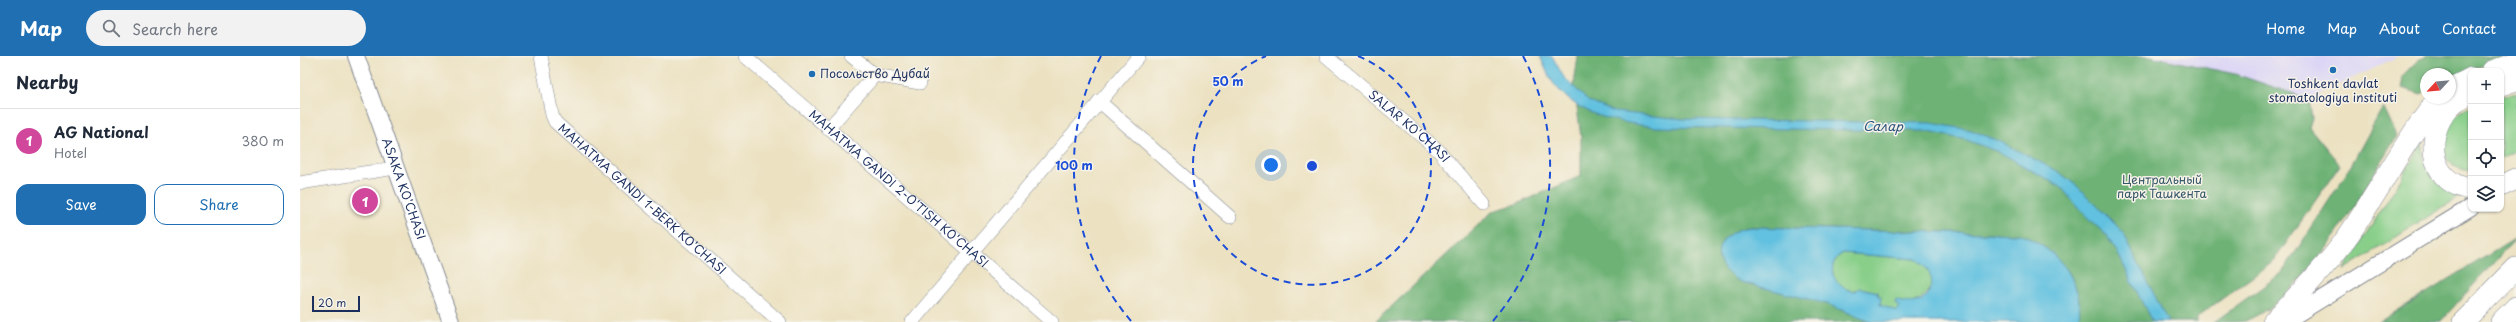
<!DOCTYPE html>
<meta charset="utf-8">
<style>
body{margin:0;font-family:"Playpen Sans",sans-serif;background:#f2f2f3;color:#1f2937}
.controls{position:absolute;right:12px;top:12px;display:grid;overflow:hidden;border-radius:8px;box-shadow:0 1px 3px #0004}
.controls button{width:36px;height:36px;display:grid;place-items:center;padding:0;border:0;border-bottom:1px solid #e0e1e3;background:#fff;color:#1f2937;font:20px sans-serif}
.compass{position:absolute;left:2120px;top:12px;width:36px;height:36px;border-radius:50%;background:#fff;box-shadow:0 1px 3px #0004;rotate:244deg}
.scale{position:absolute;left:12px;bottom:10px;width:48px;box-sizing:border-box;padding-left:4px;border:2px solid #1b2f5e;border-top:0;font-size:11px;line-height:14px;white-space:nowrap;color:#1b2f5e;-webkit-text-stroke:3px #f7f3e8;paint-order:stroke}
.you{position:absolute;left:971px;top:109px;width:14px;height:14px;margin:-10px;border:3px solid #fff;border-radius:50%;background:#1a73e8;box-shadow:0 0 0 6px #1a73e833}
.badge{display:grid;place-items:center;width:26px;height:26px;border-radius:50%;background:#1f6fb2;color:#fff;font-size:13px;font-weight:700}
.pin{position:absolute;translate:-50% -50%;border:2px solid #fff;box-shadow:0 1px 4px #0006}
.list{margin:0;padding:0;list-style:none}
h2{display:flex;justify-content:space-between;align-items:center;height:52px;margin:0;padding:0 16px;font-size:17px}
h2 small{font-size:13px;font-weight:400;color:#747a83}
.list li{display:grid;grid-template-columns:26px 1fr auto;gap:12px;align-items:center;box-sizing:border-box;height:64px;padding:0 16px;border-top:1px solid #e0e1e3}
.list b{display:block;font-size:15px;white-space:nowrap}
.list p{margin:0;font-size:13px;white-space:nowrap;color:#747a83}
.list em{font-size:13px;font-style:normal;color:#747a83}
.actions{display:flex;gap:8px;padding:12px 16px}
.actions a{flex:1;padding:9px 0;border:1px solid #1f6fb2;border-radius:12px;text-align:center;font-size:14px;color:#1f6fb2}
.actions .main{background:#1f6fb2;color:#fff}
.icon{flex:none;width:22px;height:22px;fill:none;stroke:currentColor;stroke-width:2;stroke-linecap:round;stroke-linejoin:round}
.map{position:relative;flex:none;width:2216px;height:266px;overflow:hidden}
header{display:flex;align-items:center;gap:24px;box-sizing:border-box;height:56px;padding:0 20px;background:#1f6fb2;color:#fff}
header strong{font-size:19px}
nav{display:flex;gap:22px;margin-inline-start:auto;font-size:14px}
.search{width:280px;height:36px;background:#f2f2f3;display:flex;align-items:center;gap:10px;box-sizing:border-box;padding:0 14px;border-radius:22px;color:#747a83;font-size:15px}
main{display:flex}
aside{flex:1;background:#fff}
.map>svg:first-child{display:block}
.built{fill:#dcd6f6}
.green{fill:#89cf8a;stroke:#527f74}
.forest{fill:#6eb276;stroke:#44706a}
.water{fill:#62c1e0;stroke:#3e789f;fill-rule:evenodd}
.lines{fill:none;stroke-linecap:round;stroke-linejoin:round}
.minor-casing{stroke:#848890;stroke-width:14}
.tertiary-casing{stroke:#848890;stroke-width:18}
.primary-casing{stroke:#848890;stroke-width:22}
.minor{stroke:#fff;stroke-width:13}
.tertiary{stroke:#fff;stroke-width:16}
.primary{stroke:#fff;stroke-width:21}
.ring{fill:none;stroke:#1d4ed8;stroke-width:2;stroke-dasharray:7 5}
.poi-dot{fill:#1f6fb2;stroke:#f7f3e8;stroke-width:1.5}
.labels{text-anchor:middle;stroke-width:3;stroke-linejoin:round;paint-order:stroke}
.poi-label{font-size:12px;fill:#1b2f5e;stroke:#f7f3e8;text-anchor:start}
.street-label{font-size:12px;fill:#1b2f5e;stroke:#f7f3e8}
.park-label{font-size:12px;fill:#365769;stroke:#f7f3e8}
.water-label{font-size:13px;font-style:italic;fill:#2d547e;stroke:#f7f3e8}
.centre{fill:#1d4ed8;stroke:#f7f3e8;stroke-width:2}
.ring-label{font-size:12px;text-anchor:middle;font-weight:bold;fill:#1d4ed8;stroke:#f7f3e8;stroke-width:3;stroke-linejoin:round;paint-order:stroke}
</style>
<header>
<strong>Map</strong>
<div class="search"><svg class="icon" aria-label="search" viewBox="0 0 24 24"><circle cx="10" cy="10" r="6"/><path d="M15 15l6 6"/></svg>Search here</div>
<nav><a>Home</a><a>Map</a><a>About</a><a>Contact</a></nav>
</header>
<main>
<aside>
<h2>Nearby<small></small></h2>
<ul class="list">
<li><span class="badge" style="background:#d1479c">1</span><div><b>AG National</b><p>Hotel</p></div><em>380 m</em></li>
</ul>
<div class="actions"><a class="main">Save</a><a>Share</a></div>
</aside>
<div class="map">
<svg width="2216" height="266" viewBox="0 0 2216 266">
<rect width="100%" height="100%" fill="#f7f3e8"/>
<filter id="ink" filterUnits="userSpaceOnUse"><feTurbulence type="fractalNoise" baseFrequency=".025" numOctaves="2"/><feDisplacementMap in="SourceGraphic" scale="8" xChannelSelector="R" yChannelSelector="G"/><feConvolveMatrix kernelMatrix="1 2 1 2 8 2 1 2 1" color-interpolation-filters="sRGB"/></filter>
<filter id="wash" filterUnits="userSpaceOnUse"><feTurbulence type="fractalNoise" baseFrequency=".012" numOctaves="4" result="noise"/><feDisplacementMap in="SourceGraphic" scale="16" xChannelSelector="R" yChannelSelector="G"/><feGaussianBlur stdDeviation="0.9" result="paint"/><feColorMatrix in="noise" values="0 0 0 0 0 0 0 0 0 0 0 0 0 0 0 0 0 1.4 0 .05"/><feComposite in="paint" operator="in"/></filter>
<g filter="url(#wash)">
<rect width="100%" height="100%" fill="#ece2c2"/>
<polygon class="built" points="1850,0 2099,0 2009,43 1935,18"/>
<g class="green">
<polygon points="2216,36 2216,94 2201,102 2201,41"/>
<path d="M2171,50V115C2129,112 2140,60 2171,50Z"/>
<path d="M2124,86C2119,112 2137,129 2159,141L2044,214Z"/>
<path d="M1543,197L1616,203C1647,221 1630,246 1600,250L1598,256L1580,249L1578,236L1560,232C1541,245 1519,211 1543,197Z"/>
</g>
<g class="forest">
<path d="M1278,0H1850L1935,18L2009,43L2012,62L2009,71L2040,109L1973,206L1897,261V266H1779C1784,223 1757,193 1719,178L1451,171C1432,173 1421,183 1418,203L1571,266H1075L1193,155L1217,148L1281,120V81L1274,29Z"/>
<polygon points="2128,0 2210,0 2150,21 2150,18 2126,18 2126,35 2121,38 2103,32 2102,20 2118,4"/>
<path d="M2083,51L2097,80C2060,139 2011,238 1945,265C1937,266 1923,266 1914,266L1982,217L2048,115Z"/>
<polygon points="2216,182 2140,266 2079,266"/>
</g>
<g class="water">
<path d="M1240,0H1252L1263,20L1289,46L1315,56L1383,63L1631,67L1671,74L1703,87L1759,116L1778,131L1822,175L1868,266H1852L1817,196L1806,179L1783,157L1761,131L1701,97L1667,84L1624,75L1356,71C1318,66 1279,61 1254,28C1248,20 1244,9 1240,0Z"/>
<path d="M1451,171L1719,178C1757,193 1784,223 1779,266H1571L1527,248L1441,226C1406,209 1414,175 1451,171ZM1543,197L1616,203C1645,220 1631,257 1596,244L1595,248L1600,250L1597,255L1580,249L1581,241L1577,239L1578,236L1560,232L1555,235C1534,234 1523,208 1543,197Z"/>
</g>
</g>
<g filter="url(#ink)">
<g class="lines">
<defs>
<g id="minor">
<path id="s1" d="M241,0L252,59L255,66L480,266"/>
<path id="s2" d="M445,0L752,266"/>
<polyline points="551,0 575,19 620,27"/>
<path id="s3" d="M1026,0L1138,94L1184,148"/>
<polyline points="799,45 930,161"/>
<polyline points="528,73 575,19"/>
<polyline points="0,127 95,112"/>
<polyline points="612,266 839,0"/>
</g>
<g id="tertiary">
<path id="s4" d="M56,0L151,266"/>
<polyline points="1984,266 2171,151"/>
</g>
<g id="primary">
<polyline points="2192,15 2216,7"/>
<polyline points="2201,29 2216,24"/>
<polyline points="2150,33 2171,22"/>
<path d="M2171,38C2126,51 2117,126 2171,133"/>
<polyline points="2201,130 2216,123"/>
<path d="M1973,266C1997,239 2024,214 2045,184C2078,138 2103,86 2139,42"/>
<polyline points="2163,266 2216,212"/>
<polyline points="2201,266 2216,251"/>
</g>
</defs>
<use href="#minor" class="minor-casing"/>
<use href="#tertiary" class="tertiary-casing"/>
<use href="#primary" class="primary-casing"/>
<use href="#minor" class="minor"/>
<use href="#tertiary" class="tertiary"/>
<use href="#primary" class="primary"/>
</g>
</g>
<g class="ring">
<path d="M1058 0A119 119 0 1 1 966 0"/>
<path d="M831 265A238 238 0 0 1 801 0M1223 0A238 238 0 0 1 1193 265"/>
</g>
<g class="poi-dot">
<circle cx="2033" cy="14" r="4"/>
<circle cx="512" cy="18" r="4"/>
</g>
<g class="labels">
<g class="poi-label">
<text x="520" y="22">Посольство Дубай</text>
<text x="2033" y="32" text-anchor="middle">Toshkent davlat<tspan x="2033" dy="14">stomatologiya instituti</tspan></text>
</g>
<g class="street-label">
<text dy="4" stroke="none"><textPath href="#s3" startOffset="109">SALAR KO'CHASI</textPath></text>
<text dy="4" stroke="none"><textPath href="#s4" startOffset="141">ASAKA KO'CHASI</textPath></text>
<text dy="4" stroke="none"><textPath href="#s2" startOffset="203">MAHATMA GANDI 2-O'TISH KO'CHASI</textPath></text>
<text dy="4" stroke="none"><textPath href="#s1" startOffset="184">MAHATMA GANDI 1-BERK KO'CHASI</textPath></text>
</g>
<g class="park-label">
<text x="1862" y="128">Центральный<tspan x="1862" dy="14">парк Ташкента</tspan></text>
</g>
<g class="water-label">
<text transform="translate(1583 70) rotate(1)" y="5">Салар</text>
</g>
</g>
<circle cx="1012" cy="110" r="6" class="centre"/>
<g class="ring-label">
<text x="928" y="30">50 m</text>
<text x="774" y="114">100 m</text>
</g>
</svg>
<div class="controls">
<button>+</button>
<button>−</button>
<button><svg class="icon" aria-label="locate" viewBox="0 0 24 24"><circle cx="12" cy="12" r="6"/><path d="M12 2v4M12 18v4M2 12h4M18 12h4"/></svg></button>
<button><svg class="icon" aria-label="layers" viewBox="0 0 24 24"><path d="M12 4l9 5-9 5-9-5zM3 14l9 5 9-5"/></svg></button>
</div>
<svg class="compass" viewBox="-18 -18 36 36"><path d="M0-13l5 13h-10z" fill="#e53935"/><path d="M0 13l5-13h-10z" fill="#747a83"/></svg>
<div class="scale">20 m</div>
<div class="you"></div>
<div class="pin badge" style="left:65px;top:145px;background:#d1479c">1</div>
</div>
</main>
